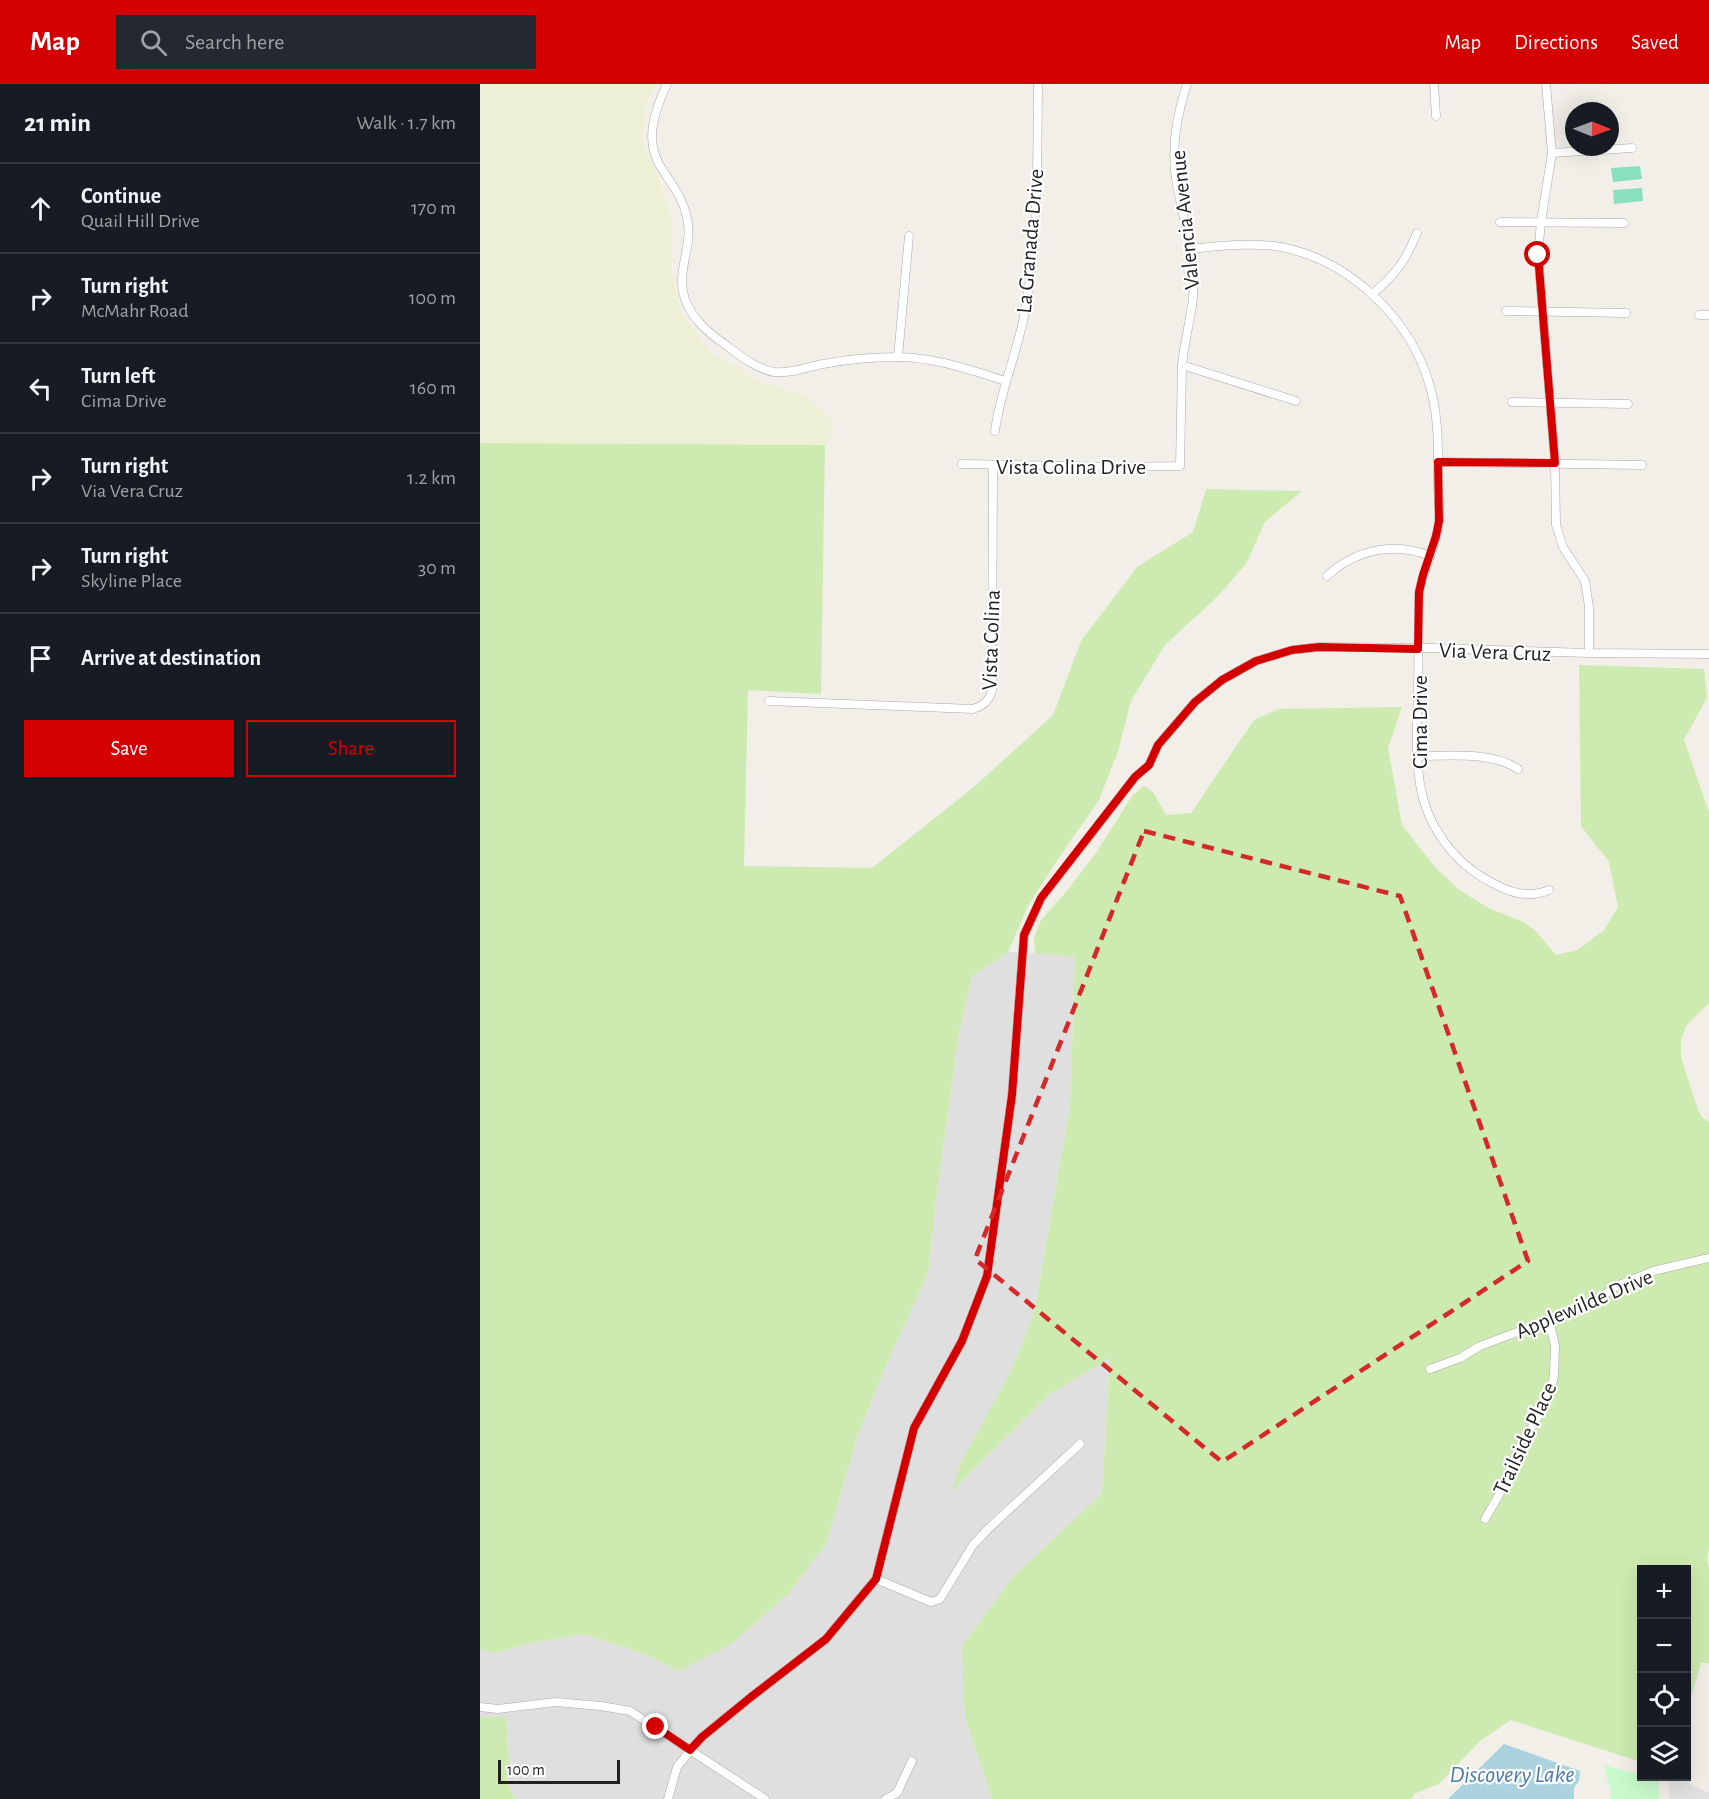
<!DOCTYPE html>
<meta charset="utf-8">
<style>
body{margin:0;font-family:"Alegreya Sans",sans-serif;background:#242831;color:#f1f3f6}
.controls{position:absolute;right:18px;bottom:18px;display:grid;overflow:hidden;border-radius:0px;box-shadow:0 6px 24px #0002}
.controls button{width:54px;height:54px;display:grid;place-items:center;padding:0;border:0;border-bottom:2px solid #363941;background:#171b24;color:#f1f3f6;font:30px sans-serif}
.compass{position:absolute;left:1085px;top:18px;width:54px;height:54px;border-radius:50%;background:#171b24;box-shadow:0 6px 24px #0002;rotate:91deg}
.scale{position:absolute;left:18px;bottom:15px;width:122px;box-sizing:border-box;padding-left:6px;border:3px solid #222;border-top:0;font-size:16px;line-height:21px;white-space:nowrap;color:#222;-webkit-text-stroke:4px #fff;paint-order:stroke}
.stop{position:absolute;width:18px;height:18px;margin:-14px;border:4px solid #d40000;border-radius:50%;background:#fff}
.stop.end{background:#d40000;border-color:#fff;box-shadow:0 2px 6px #0008}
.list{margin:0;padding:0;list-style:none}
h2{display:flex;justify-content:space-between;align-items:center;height:78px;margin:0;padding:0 24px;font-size:26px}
h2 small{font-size:20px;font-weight:400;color:#9ea1a6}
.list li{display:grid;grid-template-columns:39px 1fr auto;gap:18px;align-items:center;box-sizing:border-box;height:90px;padding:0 24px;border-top:2px solid #363941}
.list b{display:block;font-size:22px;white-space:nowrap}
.list p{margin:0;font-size:20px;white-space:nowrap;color:#9ea1a6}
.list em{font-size:20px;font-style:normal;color:#9ea1a6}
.actions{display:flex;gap:12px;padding:18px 24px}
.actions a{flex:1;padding:14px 0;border:2px solid #d40000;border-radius:0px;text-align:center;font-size:21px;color:#d40000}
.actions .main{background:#d40000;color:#fff}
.icon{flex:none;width:33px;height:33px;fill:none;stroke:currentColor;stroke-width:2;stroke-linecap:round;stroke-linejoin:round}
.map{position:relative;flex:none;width:1229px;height:1715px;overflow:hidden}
header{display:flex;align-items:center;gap:36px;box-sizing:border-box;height:84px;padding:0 30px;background:#d40000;color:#fff}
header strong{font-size:28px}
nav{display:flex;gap:33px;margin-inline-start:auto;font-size:21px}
.search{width:420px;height:54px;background:#242831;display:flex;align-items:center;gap:15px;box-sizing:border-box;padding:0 21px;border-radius:0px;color:#9ea1a6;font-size:22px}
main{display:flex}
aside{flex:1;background:#171b24}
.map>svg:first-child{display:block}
.residential{fill:#e0dfdf}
.farmland{fill:#eef0d5}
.grass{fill:#cdebb0}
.park{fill:#c8facc}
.pitch{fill:#88e0be}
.parking{fill:#e2e2e2}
.water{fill:#aad3df}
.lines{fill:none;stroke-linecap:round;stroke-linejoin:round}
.minor-casing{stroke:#a9a9a9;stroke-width:9}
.minor{stroke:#fff;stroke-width:8}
.route{stroke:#d40000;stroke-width:8}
.marked{fill:none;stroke:#d62828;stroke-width:4.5;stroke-dasharray:12 8;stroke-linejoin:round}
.labels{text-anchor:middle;stroke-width:4.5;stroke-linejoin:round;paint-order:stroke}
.street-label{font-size:22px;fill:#222;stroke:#fff}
.water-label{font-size:24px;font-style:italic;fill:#4a7aab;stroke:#fff}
</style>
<header>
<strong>Map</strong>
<div class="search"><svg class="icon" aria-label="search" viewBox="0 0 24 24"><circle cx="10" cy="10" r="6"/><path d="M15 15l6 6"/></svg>Search here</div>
<nav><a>Map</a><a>Directions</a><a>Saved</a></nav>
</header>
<main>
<aside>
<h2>21 min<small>Walk · 1.7 km</small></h2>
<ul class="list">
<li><svg class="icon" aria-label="ahead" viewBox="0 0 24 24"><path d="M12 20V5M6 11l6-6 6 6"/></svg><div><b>Continue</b><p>Quail Hill Drive</p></div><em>170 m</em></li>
<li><svg class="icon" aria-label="right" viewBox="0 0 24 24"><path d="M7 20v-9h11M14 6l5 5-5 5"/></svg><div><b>Turn right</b><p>McMahr Road</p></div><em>100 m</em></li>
<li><svg class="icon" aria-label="left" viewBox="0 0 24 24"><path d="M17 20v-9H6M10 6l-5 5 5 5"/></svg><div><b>Turn left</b><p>Cima Drive</p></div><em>160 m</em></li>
<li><svg class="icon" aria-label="right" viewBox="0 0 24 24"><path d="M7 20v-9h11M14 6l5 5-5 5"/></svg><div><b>Turn right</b><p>Via Vera Cruz</p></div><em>1.2 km</em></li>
<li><svg class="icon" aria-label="right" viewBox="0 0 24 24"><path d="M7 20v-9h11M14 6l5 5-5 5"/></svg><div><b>Turn right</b><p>Skyline Place</p></div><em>30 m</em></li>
<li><svg class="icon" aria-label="arrive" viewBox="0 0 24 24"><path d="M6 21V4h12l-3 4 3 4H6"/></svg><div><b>Arrive at destination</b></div></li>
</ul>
<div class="actions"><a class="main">Save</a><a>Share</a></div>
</aside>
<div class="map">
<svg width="1229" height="1715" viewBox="0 0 1229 1715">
<rect width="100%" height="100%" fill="#f2efe9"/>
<polygon class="residential" points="528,868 555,869 595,873 590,1023 554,1229 531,1287 473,1406 569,1311 630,1273 622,1409 533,1493 485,1634 512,1715 35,1715 27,1697 29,1678 26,1633 0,1633 0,1566 15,1569 52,1559 104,1550 167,1571 199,1587 346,1460 378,1351 407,1279 448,1190 458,1099 479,950 492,892"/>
<polygon class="farmland" points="0,0 176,0 168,14 161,56 180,96 191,137 191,184 202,232 232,270 285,299 327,313 351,335 353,349 345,361 0,359"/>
<g class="grass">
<polygon points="0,359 345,361 341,610 268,606 264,782 392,784 495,702 573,631 601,557 657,483 713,448 726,405 822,407 785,438 766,480 737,513 685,561 651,617 638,668 619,716 578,775 548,822 528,868 492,892 479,950 458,1099 448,1190 407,1279 378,1351 346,1460 309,1509 254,1558 199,1587 167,1571 104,1550 52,1559 15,1569 0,1566"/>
<polygon points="1099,581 1224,585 1227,614 1204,656 1229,728 1229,919 1206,942 1201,956 1201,973 1216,1020 1221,1032 1229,1038 1229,1463 1227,1476 1229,1484 1229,1579 1221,1579 1207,1628 1206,1486 1162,1486 1161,1678 1031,1636 1000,1657 959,1700 934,1710 931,1715 512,1715 485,1634 482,1562 533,1493 622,1409 630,1274 569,1311 472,1407 481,1378 531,1287 554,1229 590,1023 595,873 555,869 554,853 561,836 586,808 616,769 652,712 664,702 673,708 686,731 711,729 774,636 798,625 922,623 908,664 922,741 955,783 978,805 1010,825 1042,837 1056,847 1076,871 1097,866 1124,846 1138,823 1129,778 1101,742"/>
<polygon points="0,1633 26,1633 29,1678 27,1697 35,1715 0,1715"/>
</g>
<polygon class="park" points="1124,1681 1161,1691 1162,1692 1178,1695 1179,1715 1130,1715 1131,1709"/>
<g class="pitch">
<polygon points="1160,82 1162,95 1133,98 1131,84"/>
<polygon points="1162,104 1163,117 1134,120 1133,106"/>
</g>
<polygon class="parking" points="1207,1690 1213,1692 1209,1700 1229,1709 1229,1715 1189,1715 1189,1693 1194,1693 1201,1696 1203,1693 1206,1692"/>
<polygon class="water" points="1024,1660 1100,1687 1099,1697 1094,1704 1094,1715 968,1715"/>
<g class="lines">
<defs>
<g id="minor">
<path d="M187,0C176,24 165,52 178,78C189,99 202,109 207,134C214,161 195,188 205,215C212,234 226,247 243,259C258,270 274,284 294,288C310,290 327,283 343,280C368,275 394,273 420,273C457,274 490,286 526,297"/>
<polyline points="954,0 956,32"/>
<polyline points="1066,0 1072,69 1061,138 1058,170 1075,379 1076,441 1083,463 1105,497 1109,523 1109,569"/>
<polyline points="1072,69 1152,64"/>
<polyline points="1020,138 1144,139"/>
<path d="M710,165C740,162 771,158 801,163C872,177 933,237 951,306C959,336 958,367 958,397C958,410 960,425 959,438C956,462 944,484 939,508C938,540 939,572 938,604C937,636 935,668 940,700C946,740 973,778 1009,797C1028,808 1047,815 1069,806"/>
<path d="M892,210C915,192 926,176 937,149"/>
<polyline points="1026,227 1146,229"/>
<polyline points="1219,231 1229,231"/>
<polyline points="418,273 429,152"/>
<polyline points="702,281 816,317"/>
<polyline points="1032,318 1148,320"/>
<path d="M515,347C520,309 535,274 543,237C559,159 557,79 558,0"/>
<polyline points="958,378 1162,381"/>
<path d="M482,380L636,383L700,382L702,281C705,249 717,217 713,185C710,155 701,125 696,95C691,63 697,30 707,0"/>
<path d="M847,492C875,466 914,457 950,472"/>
<path d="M289,617L493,625C504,621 508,618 512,607L513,382"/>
<path d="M937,672C969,672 1011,667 1038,685"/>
<polyline points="950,1285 980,1274 1000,1262 1107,1222 1137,1202 1173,1187 1229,1174"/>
<polyline points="1005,1435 1023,1404 1037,1368 1062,1326 1070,1309 1074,1292 1075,1262 1069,1236"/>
<polyline points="396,1495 451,1518 460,1515 493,1461 508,1445 600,1360"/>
<polyline points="0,1623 18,1625 76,1618 121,1622 150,1627 285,1715"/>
<polyline points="188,1715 197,1683 211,1666 222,1653 271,1613 346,1555 396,1495 434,1344 482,1257 507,1192 532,1011 544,851 561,815 655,693 669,681 678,661 715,618 742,596 776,577 812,566 839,563 953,564 1109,569 1229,570"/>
<polyline points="406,1715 417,1709 432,1677"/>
</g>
</defs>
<use href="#minor" class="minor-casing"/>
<use href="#minor" class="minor"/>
</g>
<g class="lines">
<polyline class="route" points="176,1643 210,1666 222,1653 271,1613 346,1555 396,1495 434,1344 482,1257 507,1192 532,1011 544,851 561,814 655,693 669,681 678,661 715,618 742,596 776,577 812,566 839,563 938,565 939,508 943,491 956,452 959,437 958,378 1075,379 1058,171"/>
</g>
<path class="marked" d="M664,747L920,812L1048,1177L742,1378L495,1175Z"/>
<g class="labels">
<g class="street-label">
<text transform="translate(704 136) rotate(-96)" y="8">Valencia Avenue</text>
<text transform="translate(549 157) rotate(-85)" y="8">La Granada Drive</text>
<text x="591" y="390">Vista Colina Drive</text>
<text transform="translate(510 556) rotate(-88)" y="8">Vista Colina</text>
<text transform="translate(1015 567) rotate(2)" y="8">Via Vera Cruz</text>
<text transform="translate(939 638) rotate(-90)" y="8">Cima Drive</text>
<text transform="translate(1104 1219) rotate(-23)" y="8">Applewilde Drive</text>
<text transform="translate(1044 1354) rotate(-65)" y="8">Trailside Place</text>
</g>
<g class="water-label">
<text x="1032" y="1698">Discovery Lake</text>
</g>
</g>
</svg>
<div class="controls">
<button>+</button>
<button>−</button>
<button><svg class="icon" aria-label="locate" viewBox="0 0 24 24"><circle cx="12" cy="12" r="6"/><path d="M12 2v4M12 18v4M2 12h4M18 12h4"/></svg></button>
<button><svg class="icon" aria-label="layers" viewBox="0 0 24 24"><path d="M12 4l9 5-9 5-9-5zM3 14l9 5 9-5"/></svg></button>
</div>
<svg class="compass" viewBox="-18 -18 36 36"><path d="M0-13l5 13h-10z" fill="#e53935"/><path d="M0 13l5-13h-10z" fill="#9ea1a6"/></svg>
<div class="scale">100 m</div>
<div class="stop" style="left:1058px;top:171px"></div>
<div class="stop end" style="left:176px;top:1643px"></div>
</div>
</main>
